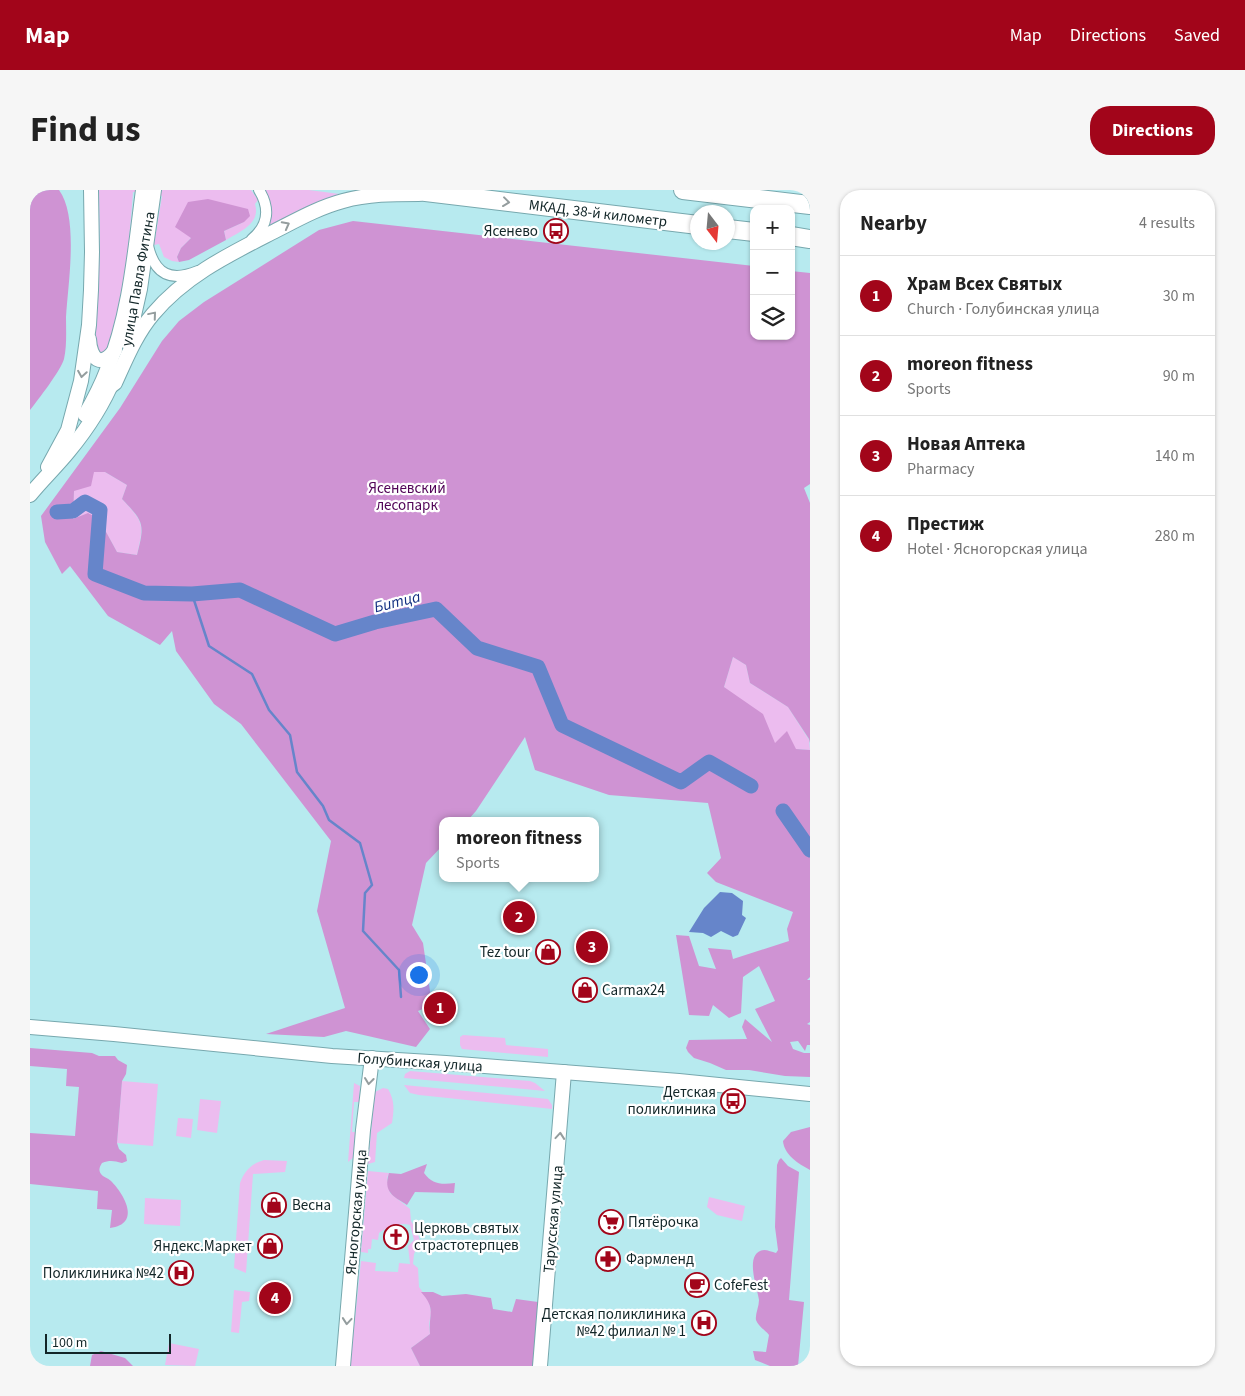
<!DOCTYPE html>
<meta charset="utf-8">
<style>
body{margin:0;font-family:"Source Sans 3",sans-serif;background:#f6f6f6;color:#222}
.controls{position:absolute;right:15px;top:15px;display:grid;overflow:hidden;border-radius:10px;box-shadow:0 1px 4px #0004}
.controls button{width:45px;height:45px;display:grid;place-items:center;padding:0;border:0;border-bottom:1px solid #e0e0e0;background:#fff;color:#222;font:25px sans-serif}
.compass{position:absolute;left:660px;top:15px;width:45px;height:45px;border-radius:50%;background:#fff;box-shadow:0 1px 4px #0004;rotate:164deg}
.scale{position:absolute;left:15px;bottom:12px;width:126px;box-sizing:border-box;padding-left:5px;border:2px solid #122628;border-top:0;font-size:14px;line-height:18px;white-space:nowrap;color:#122628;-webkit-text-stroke:4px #fff;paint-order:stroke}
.you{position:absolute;left:388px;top:784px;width:18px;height:18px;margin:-12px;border:4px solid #fff;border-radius:50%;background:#1a73e8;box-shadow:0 0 0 8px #1a73e833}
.badge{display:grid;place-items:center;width:32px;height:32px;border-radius:50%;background:#a2051a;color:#fff;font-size:16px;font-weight:700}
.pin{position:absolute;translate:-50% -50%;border:2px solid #fff;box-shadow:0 1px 5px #0006}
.popup{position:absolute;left:409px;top:627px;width:160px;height:65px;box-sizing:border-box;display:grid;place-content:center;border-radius:10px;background:#fff;filter:drop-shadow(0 1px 4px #0005);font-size:16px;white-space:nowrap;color:#767676}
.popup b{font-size:19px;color:#222}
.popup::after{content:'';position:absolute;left:50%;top:100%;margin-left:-10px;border:10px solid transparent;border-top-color:#fff}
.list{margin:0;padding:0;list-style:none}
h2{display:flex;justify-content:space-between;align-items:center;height:65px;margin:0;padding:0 20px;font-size:21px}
h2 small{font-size:16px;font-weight:400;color:#767676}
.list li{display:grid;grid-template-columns:32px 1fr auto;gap:15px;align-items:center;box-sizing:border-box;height:80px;padding:0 20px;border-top:1px solid #e0e0e0}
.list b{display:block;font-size:19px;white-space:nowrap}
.list p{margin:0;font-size:16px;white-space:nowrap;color:#767676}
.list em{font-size:16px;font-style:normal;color:#767676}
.icon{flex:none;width:28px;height:28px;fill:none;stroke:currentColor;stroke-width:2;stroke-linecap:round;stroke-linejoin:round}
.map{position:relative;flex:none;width:780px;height:1176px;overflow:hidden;border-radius:20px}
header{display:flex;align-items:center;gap:30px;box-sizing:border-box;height:70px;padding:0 25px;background:#a2051a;color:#fff}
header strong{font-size:24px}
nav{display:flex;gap:28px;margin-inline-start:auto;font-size:18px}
.intro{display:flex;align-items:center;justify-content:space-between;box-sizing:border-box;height:120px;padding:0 30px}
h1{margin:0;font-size:35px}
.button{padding:12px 22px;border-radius:20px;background:#a2051a;color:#fff;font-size:18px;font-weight:700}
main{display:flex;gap:30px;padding:0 30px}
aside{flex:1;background:#fff;border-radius:20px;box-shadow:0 1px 4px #0004}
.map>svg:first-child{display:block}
.green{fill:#ecbcef}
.forest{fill:#cf93d3;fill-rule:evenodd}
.water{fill:#6685ca}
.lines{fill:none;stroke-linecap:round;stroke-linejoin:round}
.stream{stroke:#6685ca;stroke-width:2.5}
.river{stroke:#6685ca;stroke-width:15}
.street-casing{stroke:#77a8ae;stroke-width:12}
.secondary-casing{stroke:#77a8ae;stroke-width:16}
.highway-casing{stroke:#77a8ae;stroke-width:20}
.street{stroke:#fff;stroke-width:10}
.secondary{stroke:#fff;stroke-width:14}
.highway{stroke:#fff;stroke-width:18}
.oneway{stroke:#949d9e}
.labels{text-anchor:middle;stroke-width:4.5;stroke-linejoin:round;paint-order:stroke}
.street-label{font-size:15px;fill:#122628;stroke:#fff}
.poi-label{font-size:15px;fill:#122628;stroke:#fff;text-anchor:end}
.park-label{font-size:15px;fill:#510457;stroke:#fff}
.water-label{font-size:16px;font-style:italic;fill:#143182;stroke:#fff}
</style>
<header>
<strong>Map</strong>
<nav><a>Map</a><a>Directions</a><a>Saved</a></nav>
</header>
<div class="intro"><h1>Find us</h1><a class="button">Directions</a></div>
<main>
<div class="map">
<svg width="780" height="1176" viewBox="0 0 780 1176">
<rect width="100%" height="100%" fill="#b7eaef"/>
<g class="green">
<path d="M69,0H221L228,10L225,14C231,33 211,41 196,50L194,41L214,32L161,48L151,58L147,67L149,72L142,71L134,67L129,54L124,55L132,6L103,2C100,41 97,79 89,118C86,134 83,150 74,165H70L65,156L70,62Z"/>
<path d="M234,0H279L317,5L236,41C243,26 242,15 234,0Z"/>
<path d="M64,282H75L97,295L92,309C114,333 114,333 107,365L87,362L69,329H42L44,301Z"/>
<polygon points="703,467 716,475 720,493 758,517 779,550 780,560 766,559 745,554 694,497"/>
<polygon points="433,845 475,848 476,855 518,859 518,867 432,859 430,855 430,847"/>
<polygon points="380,881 500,891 505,893 515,901 374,888 375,884"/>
<polygon points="92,891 128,894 123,956 87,953"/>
<polygon points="324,893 330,896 329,912 324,912 322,942 327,942 324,967 318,972"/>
<polygon points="374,895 518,909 522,915 522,919 389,905 380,903"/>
<path d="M353,898L358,899C365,911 364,920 362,933L347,943L345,972L338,974L345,902Z"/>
<polygon points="170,909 191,911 187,943 167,940"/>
<polygon points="148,928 163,929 161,948 146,946"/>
<path d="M234,970L257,971L255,982L223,984L216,1083L204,1078L210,993C215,980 221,974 234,970Z"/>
<path d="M338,981L359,983L357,988L360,1003L380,1019L381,1031L387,1041L390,1051L384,1064L383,1074L388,1078L389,1097L399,1111L401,1123L399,1134L400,1144L381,1158L390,1176H320L331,1071L346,1073L345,1081L368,1082L369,1073L380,1074L378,1056L384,1050L380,1035C370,1032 357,1037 349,1043L348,1050L342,1049L341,1059H338V1063L331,1062Z"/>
<polygon points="679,1007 715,1016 712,1031 687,1025 677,1017"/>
<polygon points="115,1008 151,1010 150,1036 114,1034"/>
<polygon points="204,1100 220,1102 219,1111 212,1112 209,1143 201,1142"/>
<polygon points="139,1153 169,1159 165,1176 135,1175"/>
</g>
<g class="forest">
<path d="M0,0H29C49,27 38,94 36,127C36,140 37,156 34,169C31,180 8,210 0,220Z"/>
<polygon points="178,9 218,19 220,26 214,32 194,41 196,50 159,70 149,72 147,67 151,58 161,48 145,37 158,12"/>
<path d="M323,31L724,76V146H761V81L780,83V294L774,298L780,313V553L779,549L758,517L720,493L716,475L703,467L694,497L733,524L745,553L757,541L766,559L780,560V787L777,790H780V832L777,834L780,835V855H777L775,861L768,851L760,852L763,859L774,863H780V887L755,886L719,880H696L680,873L664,868L658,862L656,858L659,850L717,849L712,837L715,829L742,852L725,819L745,811L729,776L713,787L711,823L699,828L683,815L679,826L659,825L646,745L659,746L669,776L686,779L678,758L701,760L703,769L759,751L757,739L763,722L686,692L677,683L691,668L678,613L579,605L505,580L495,547L446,621L437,631H413V655L396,673L382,735L393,753L401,808L395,818L388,821L400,839L386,857L316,841L294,847L236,844L315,818L287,721L301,651L211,534L184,514L146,461L142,441L130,455L78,426L40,376L32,384L15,352L11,326L90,218L132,151L149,131L174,112L289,40ZM64,282H75L97,295L92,309C114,332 115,334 107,365L87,362L69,329L58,323L43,329L44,301L61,296Z"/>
<path d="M0,858L62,863L69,866H85L88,870L97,875L96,884L92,891L87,953L89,959L96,965L97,971L92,973C84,971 80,970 72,973C70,976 68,980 71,984C73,987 78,988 81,991C94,1004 112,1034 80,1038L82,1020L67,1019L68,1001L0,994V943L45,946L49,897L36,896L37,879L0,876Z"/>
<path d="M780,937V980C769,974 754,965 753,951L761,942Z"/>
<path d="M751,968L758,976L769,982L759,1110L774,1112L768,1176H740L725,1170L723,1161L736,1162L739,1145C735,1140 728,1136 726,1130C725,1124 729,1117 729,1110C728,1100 713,1062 734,1060C738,1060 742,1062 746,1063L748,1060L745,1037L747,975L749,970Z"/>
<path d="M397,974L394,983C402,994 411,995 425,993L424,1003L385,1002L377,1015C363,1006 353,1002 359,983L371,984Z"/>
<path d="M391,1102H403L412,1106L436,1104L461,1108L463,1119L482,1122L486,1109L508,1112L503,1176H390L381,1158L400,1144C398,1123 407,1120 391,1102Z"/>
<polygon points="71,1161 95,1168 103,1176 60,1176 62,1165"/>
</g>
<polygon class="water" points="690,702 702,703 713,711 712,725 716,728 708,745 703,747 691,741 681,747 673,743 659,742 674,718"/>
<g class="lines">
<polyline class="stream" points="162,404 179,456 222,484 239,520 260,545 267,582 293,616 299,630 330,653 342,695 335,703 333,741 369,780 371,807"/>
<g class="river">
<polyline points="27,322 43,321 55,312 70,320 65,384 114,403 162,404 210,400 305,444 345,432 406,419 447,458 508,477 532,535 651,592 679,572 721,596"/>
<polyline points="753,621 780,660"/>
</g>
<defs>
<g id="street">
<path d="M222,49C239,35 240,18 229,0"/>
<path d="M118,56C125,85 141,92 168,81"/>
</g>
<g id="secondary">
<path d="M59,149C60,169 71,179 85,160"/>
<polyline points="98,152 110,99 124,0"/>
<path d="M81,196L85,193C96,169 106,144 123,124C155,86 198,65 241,43C265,31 287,18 313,11C338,4 363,4 389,4"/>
<path d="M55,225C63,211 71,196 77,180C100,124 105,60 113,0"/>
<polyline points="18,277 38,240 51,191 59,135 61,100 62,62 61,0"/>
<path d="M0,305C12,290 27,276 39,261C57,239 73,215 84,188"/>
<polyline points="0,837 84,844 302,866 416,873 649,891 780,904"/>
<polyline points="313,1176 333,940 342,868"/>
<polyline points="510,1176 534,882"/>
</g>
<g id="highway">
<polyline points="379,0 668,35"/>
<polyline points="653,0 780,15"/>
<polyline points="698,39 724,42"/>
<polyline points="761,46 780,49"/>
</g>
</defs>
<use href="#street" class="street-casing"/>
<use href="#secondary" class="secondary-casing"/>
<use href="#highway" class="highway-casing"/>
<use href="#street" class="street"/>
<use href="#secondary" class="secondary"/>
<use href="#highway" class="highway"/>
</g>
<defs><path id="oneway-chevron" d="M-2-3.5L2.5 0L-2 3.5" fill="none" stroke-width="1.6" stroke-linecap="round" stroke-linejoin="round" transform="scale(1.25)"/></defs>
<g class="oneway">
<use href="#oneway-chevron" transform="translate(476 12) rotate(7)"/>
<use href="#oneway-chevron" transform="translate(256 35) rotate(-28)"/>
<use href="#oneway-chevron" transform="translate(123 125) rotate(-50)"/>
<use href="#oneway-chevron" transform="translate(52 184) rotate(99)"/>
<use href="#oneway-chevron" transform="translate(339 891) rotate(97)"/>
<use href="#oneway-chevron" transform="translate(530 946) rotate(-85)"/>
<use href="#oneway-chevron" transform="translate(317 1131) rotate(95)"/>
</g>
<defs>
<symbol id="bus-ring" viewBox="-11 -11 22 22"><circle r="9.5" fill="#fff" stroke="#a2051a" stroke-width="1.5"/><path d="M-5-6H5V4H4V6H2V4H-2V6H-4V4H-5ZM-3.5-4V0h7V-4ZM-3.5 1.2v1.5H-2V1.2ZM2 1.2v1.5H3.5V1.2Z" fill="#a2051a"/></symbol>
<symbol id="shop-ring" viewBox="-11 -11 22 22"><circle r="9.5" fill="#fff" stroke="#a2051a" stroke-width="1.5"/><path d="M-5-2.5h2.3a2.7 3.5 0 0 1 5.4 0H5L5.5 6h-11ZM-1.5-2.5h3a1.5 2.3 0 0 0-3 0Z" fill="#a2051a"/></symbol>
<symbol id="supermarket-ring" viewBox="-11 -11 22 22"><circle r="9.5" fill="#fff" stroke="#a2051a" stroke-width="1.5"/><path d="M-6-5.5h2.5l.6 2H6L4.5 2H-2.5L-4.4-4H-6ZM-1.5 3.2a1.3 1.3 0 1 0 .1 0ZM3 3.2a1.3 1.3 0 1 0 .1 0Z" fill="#a2051a"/></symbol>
<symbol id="church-ring" viewBox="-11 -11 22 22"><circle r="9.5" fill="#fff" stroke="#a2051a" stroke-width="1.5"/><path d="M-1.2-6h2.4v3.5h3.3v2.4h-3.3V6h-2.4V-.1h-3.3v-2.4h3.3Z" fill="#a2051a"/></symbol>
<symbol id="pharmacy-ring" viewBox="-11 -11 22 22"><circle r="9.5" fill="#fff" stroke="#a2051a" stroke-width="1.5"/><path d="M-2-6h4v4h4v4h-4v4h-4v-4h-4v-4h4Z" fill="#a2051a"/></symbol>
<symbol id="hospital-ring" viewBox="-11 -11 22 22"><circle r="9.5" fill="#fff" stroke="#a2051a" stroke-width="1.5"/><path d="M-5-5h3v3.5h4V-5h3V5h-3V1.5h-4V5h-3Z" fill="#a2051a"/></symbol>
<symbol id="cafe-ring" viewBox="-11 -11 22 22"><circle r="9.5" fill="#fff" stroke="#a2051a" stroke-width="1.5"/><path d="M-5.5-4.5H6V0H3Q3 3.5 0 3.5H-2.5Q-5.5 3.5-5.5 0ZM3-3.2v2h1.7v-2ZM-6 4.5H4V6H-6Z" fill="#a2051a"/></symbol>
</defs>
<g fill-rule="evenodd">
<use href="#bus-ring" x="512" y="27" width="28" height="28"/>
<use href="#shop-ring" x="504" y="748" width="28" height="28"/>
<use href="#shop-ring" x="541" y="786" width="28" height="28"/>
<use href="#bus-ring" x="689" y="897" width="28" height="28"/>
<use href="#shop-ring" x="230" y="1001" width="28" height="28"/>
<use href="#supermarket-ring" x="567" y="1018" width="28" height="28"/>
<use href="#church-ring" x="352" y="1033" width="28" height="28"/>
<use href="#shop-ring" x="226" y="1042" width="28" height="28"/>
<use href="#pharmacy-ring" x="564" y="1055" width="28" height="28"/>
<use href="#hospital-ring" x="137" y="1069" width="28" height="28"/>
<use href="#cafe-ring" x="653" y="1081" width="28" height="28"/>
<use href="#hospital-ring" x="660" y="1119" width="28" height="28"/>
</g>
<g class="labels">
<g class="street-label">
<text transform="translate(568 23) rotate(7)" y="5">МКАД, 38-й километр</text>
<text transform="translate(108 89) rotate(-80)" y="5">улица Павла Фитина</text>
<text transform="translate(390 872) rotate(4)" y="5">Голубинская улица</text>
<text transform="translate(326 1022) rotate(-85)" y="5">Ясногорская улица</text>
<text transform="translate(523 1029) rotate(-85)" y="5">Тарусская улица</text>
</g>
<g class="poi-label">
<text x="508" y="46">Ясенево</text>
<text x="500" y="767">Tez tour</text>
<text x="572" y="805" text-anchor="start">Carmax24</text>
<text x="686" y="907">Детская<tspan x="686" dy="17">поликлиника</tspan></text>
<text x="262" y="1020" text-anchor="start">Весна</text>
<text x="598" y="1037" text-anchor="start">Пятёрочка</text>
<text x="384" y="1043" text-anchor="start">Церковь святых<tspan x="384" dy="17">страстотерпцев</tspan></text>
<text x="222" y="1061">Яндекс.Маркет</text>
<text x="596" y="1074" text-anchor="start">Фармленд</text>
<text x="134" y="1088">Поликлиника №42</text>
<text x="684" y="1100" text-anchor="start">CofeFest</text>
<text x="656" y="1129">Детская поликлиника<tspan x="656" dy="17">№42 филиал № 1</tspan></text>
</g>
<g class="park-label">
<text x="377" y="303">Ясеневский<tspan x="377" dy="17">лесопарк</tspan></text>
</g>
<g class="water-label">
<text transform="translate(367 411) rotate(-14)" y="6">Битца</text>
</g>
</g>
</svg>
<div class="controls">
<button>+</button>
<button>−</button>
<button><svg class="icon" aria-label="layers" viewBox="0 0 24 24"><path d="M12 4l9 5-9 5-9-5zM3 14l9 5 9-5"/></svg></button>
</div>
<svg class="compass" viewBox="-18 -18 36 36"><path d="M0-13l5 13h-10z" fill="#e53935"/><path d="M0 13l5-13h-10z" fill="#767676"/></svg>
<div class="scale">100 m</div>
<div class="you"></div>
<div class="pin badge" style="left:410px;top:818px">1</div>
<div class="pin badge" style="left:489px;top:727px">2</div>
<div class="popup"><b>moreon fitness</b>Sports</div>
<div class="pin badge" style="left:562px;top:757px">3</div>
<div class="pin badge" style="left:245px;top:1108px">4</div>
</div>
<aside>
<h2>Nearby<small>4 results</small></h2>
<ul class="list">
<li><span class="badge">1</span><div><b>Храм Всех Святых</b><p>Church · Голубинская улица</p></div><em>30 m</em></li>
<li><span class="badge">2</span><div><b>moreon fitness</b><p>Sports</p></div><em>90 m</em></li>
<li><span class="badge">3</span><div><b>Новая Аптека</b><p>Pharmacy</p></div><em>140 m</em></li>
<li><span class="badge">4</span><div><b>Престиж</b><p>Hotel · Ясногорская улица</p></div><em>280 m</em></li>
</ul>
</aside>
</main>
